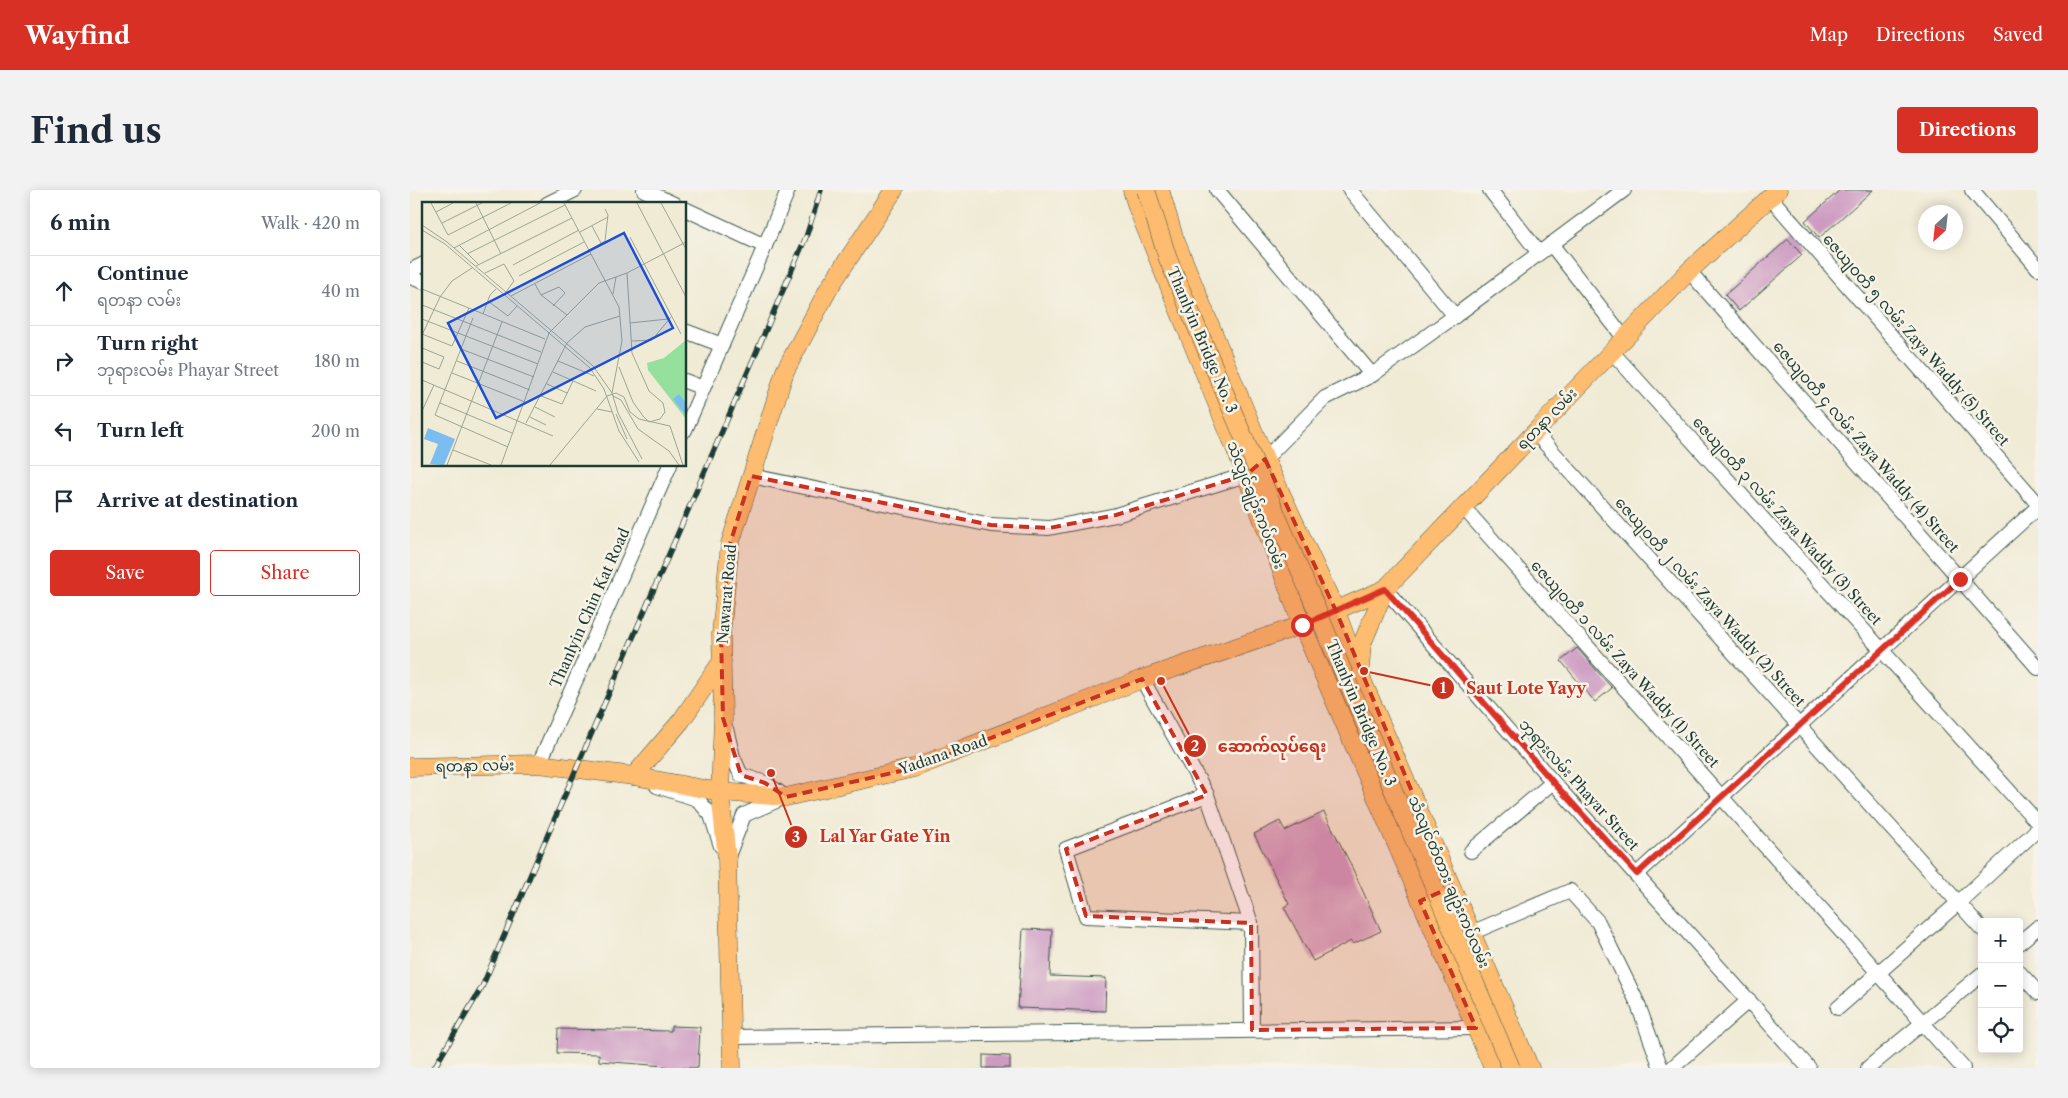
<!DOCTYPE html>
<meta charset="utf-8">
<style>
body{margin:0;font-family:"Libre Caslon Text","Noto Sans Myanmar",serif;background:#f2f2f3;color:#1f2937}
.controls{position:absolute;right:15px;bottom:15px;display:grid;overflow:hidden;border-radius:5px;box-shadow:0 2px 12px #0003}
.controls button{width:45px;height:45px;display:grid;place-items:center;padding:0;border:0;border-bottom:1px solid #e0e1e3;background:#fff;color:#1f2937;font:25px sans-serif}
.compass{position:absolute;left:1508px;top:15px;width:45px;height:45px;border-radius:50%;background:#fff;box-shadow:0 2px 12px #0003;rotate:207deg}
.stop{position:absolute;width:15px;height:15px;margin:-11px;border:4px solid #d93025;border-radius:50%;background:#fff}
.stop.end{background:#d93025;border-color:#fff;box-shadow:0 1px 5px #0008}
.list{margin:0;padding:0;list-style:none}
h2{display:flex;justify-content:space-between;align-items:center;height:65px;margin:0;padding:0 20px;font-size:21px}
h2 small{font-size:16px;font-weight:400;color:#747a83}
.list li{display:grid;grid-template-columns:32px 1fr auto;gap:15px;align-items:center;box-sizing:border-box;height:70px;padding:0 20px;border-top:1px solid #e0e1e3}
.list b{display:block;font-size:19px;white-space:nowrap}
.list p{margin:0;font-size:16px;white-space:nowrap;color:#747a83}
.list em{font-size:16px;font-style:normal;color:#747a83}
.actions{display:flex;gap:10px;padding:15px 20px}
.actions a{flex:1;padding:11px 0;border:1px solid #d93025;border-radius:5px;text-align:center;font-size:18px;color:#d93025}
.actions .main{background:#d93025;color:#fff}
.icon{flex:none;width:28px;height:28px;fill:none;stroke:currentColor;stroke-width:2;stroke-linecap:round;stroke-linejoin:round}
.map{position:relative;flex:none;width:1628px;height:878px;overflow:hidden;border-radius:5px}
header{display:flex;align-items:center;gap:30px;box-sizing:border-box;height:70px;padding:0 25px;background:#d93025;color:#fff}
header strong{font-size:24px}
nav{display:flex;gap:28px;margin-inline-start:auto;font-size:18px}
.intro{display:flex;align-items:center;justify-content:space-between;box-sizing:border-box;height:120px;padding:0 30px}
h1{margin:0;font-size:35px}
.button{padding:12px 22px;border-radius:5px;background:#d93025;color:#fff;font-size:18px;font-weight:700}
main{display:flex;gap:30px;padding:0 30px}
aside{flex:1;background:#fff;border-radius:5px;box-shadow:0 2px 12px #0003}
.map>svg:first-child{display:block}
.building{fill:#cd9bc2}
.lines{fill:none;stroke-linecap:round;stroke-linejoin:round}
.minor-casing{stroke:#3e574c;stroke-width:16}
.major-casing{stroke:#3e574c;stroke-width:19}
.minor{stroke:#fff;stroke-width:14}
.major{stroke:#fdbc70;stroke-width:18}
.rail-casing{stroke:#1f3d34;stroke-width:5.5}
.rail{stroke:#f7f3e8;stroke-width:4;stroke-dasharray:11;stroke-linecap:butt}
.major-bridge-casing{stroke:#3e574c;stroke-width:19;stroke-linecap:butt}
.major-bridge{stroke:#fdbc70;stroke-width:18}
.route{stroke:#d93025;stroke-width:6}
.marked{fill:#c8321e;fill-opacity:0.2;stroke:#c8321e;stroke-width:4;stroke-dasharray:10 6;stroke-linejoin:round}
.labels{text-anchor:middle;stroke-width:5;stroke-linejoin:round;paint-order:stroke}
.street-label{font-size:15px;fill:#1f3d34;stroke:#f7f3e8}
.inset-road{fill:none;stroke:#9ca595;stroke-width:1}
.view{fill:#1d4ed8;fill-opacity:0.15;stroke:#1d4ed8;stroke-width:2.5}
.inset-edge{fill:none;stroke:#1f3d34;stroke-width:2.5}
.leader{fill:none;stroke:#c8321e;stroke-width:2}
.callout-dot{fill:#c8321e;stroke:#f7f3e8;stroke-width:2}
.mark-label{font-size:15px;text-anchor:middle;font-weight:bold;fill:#fff}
.callout-label{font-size:16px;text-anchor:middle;font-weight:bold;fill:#c8321e;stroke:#f7f3e8;stroke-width:5;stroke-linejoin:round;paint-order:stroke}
</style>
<header>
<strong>Wayfind</strong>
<nav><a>Map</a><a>Directions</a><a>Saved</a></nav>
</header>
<div class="intro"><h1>Find us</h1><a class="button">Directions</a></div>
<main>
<aside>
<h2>6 min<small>Walk · 420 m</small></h2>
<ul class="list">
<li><svg class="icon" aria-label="ahead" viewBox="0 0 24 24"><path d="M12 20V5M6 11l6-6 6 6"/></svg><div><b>Continue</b><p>ရတနာ လမ်း</p></div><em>40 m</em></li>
<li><svg class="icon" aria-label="right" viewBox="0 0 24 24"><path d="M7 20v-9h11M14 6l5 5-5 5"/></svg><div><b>Turn right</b><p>ဘုရားလမ်း Phayar Street</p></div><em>180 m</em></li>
<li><svg class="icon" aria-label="left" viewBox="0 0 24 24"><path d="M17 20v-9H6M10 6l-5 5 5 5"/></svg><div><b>Turn left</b></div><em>200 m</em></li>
<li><svg class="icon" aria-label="arrive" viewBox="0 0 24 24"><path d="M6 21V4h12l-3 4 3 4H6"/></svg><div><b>Arrive at destination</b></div></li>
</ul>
<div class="actions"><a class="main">Save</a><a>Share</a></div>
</aside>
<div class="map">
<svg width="1628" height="878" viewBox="0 0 1628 878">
<rect width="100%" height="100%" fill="#f7f3e8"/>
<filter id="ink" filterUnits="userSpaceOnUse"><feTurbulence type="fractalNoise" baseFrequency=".02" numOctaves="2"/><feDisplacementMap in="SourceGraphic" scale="10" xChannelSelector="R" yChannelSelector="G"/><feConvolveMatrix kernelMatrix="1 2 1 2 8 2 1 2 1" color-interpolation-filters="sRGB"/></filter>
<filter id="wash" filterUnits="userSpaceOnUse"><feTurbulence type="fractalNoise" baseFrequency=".0096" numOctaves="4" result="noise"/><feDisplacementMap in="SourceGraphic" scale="20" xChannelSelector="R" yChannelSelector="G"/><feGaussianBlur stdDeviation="1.12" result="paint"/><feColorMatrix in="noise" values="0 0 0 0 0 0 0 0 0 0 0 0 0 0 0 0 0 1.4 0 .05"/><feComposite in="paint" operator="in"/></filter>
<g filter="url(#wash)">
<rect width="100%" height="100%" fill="#f0ebd5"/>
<g id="blocks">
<g class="building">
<polygon points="1430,0 1463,0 1409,48 1395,31"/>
<polygon points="1378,49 1392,65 1329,121 1315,105"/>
<polygon points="1167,458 1202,498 1185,512 1151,471"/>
<polygon points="914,622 940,673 971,741 943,754 941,751 903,771 874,717 879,714 844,644 870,631 875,641"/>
<polygon points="613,739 642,740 640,786 696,788 695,821 608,818"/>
<polygon points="261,836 290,837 288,878 255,878 255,876 189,871 189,864 147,863 148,839 261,841"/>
<polygon points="573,865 600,866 600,878 573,878"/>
</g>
</g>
</g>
<g filter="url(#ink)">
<use href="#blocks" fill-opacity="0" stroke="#3e574c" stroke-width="1"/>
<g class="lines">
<defs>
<g id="minor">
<polyline points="234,0 264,14"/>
<polyline points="807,0 962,185"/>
<polyline points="940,0 1045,126"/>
<polyline points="1080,0 1129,63"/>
<polyline points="1562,0 1628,78"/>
<polyline points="1360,7 1628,314"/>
<polyline points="137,14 165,0"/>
<polyline points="275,19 355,56"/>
<polyline points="1141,54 1215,149"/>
<polyline points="0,81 14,74"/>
<polyline points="1279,81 1628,478"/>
<polyline points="0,87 14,92"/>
<polyline points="275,141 312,155"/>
<polyline points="1202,162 1628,633"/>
<polyline points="275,191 293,198"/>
<polyline points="275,240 355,56 378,0"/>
<polyline points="1124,241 1572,739"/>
<polyline points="341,286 581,335 639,338 706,325 836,285 855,269 915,208 962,185 1045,126 1214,0"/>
<polyline points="1053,317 1553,878"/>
<polyline points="975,399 1143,592 1399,878"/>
<polyline points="732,489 797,605 841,733 842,840"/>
<polyline points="316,539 323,567 331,585 355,593 376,607"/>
<polyline points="129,574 260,275"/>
<polyline points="247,596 287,609 301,625 311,656"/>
<polyline points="797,605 656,659 676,726 841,733"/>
<polyline points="1061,661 1143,592"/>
<polyline points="318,666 334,625 375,607"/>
<polyline points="1227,684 1628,317"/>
<polyline points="1061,743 1160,701 1188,732 1227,812 1251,878"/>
<polyline points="1609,753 1628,737"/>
<polyline points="1609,782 1628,803"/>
<polyline points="1428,818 1548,713 1628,639"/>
<polyline points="321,847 1066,838"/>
<polyline points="1262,878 1339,810"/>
<polyline points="1458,878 1572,784"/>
</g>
<g id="major">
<polyline points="722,0 727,17 836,285 892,435 1083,878"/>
<polyline points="750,0 764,47 855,269 926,421 949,483 1120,878"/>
<polyline points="950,477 952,454 975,399"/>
<polyline points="0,577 129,574 224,586 310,602 376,607 504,578 732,489 892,435 975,399 1279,81 1368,0"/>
<polyline points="224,586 271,531 312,471"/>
<polyline points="322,878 317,669 310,602 313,528 311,444 320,354 375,181 419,98 484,0"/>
</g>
</defs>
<use href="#minor" class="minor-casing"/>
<use href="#major" class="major-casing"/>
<use href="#minor" class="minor"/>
<use href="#major" class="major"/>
<defs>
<polyline id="rail" points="24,878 72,797 396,47 411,0"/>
</defs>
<use href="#rail" class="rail-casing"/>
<use href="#rail" class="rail"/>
<defs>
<polyline id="major-bridge" points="736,0 758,69 1101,878"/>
</defs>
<use href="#major-bridge" class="major-bridge-casing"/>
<use href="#major-bridge" class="major-bridge"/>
</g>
</g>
<g class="lines" filter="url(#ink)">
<polyline class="route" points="892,435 975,399 1143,592 1227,684 1550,389"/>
</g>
<path class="marked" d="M855,269L926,421L1042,697L1010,711L1066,838L842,840L841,733L676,726L656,659L797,605L732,489L504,578L376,607L355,593L331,585L313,528L311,444L320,354L341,286L581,335L639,338L706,325L836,285Z"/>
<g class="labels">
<g class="street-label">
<text transform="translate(792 150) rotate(67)" y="5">Thanlyin Bridge No. 3</text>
<text transform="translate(1506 150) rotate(49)" y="5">ဇေယျဝတီ ၅ လမ်း Zaya Waddy (5) Street</text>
<text transform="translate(1137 229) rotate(-46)" y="5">ရတနာ လမ်း</text>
<text transform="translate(1456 257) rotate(49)" y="5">ဇေယျဝတီ ၄ လမ်း Zaya Waddy (4) Street</text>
<text transform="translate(846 315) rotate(69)" y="5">သံလျှင်ချဉ်းကပ်လမ်း</text>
<text transform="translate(1377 331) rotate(48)" y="5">ဇေယျဝတီ ၃ လမ်း Zaya Waddy (3) Street</text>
<text transform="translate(317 404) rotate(-85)" y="5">Nawarat Road</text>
<text transform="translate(1300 412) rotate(48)" y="5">ဇေယျဝတီ ၂ လမ်း Zaya Waddy (2) Street</text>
<text transform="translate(180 418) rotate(-66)" y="5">Thanlyin Chin Kat Road</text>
<text transform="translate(1215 474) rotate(48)" y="5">ဇေယျဝတီ ၁ လမ်း Zaya Waddy (1) Street</text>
<text transform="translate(951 523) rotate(67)" y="5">Thanlyin Bridge No. 3</text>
<text transform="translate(533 565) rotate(-19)" y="5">Yadana Road</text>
<text transform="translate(65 576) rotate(-1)" y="5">ရတနာ လမ်း</text>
<text transform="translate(1169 595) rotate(48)" y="5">ဘုရားလမ်း Phayar Street</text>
<text transform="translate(1039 692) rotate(67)" y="5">သံလျင်တံတား ချဉ်းကပ်လမ်း</text>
</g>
</g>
<g transform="translate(12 12)">
<rect width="264" height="264" fill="#f0ebd5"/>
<path d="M264,138V217L226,168L225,161L242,156Z" fill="#94e09c"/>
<path d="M257,192L264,201V214L251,197ZM6,226L33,237L22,263L8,262L16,242L2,237Z" fill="#7cbdf1"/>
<path class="inset-road" d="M9,1L26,33L89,1M54,1L79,52M142,1L197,105L200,139L190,191M215,1L264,95M239,1L264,47M14,10L31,1M20,21L60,1M0,23L25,40L171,164L190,191L196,211L220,257M170,24L179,41M0,28L23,42L168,166L182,187L197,229L217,260M158,30L186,15M208,35L259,132M37,43L57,63M32,46L118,1M167,48L183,39L186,13L183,7M45,52L143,3M91,63L157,28M54,64L150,16M63,71L82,62L92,79L84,90M97,74L162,40M113,82L119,93L145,113M0,87L123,137M191,92L194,75M119,93L137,85L143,91L131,104M89,94L169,52M66,99L86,114L95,104M0,103L119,150M61,112L68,93L74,87M51,116L13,213L86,245M0,117L116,162M208,121L246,117M0,132L30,144L47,106M0,133L18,95L30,79L50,66M210,139L230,138L249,115M0,146L22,155L17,167L0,160M39,147L112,175M35,159L108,188M136,159L172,174M197,165L211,200L221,214L227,220L238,217L243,210L241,201L227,189L210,151L205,71M131,170L174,189M30,171L103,200M0,178L131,234M125,182L145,191M119,194L140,202L151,179M191,194L199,198L216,227L247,249L257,263M18,201L90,231M113,205L133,215M175,207L190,210M0,209L12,183M194,212L205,237M108,215L124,223M104,221L145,141L163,125L198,114M31,248L69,263M25,263L80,120M79,263L127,131L177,81L205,71L264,40M128,263L185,194L194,191L202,195L208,210L217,217L248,224L261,263"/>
<path class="view" d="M202,31L251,126L74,216L26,121Z"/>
<rect width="264" height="264" class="inset-edge"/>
</g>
<path class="leader" d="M954 481L1033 498M751 491L785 556M361 583L386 647"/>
<g class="callout-dot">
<circle cx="954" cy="481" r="5"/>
<circle cx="751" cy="491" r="5"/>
<circle cx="361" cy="583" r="5"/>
<circle cx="1033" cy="498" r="12"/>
<circle cx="785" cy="556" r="12"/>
<circle cx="386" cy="647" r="12"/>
</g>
<g class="mark-label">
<text x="1033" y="503">1</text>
<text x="785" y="561">2</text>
<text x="386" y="652">3</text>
</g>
<g class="callout-label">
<text x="1116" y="504">Saut Lote Yayy</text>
<text x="862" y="562">ဆောက်လုပ်ရေး</text>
<text x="475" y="652">Lal Yar Gate Yin</text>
</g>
</svg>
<div class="controls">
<button>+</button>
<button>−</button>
<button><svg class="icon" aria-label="locate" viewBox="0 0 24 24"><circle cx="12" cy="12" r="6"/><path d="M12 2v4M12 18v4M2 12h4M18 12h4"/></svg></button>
</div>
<svg class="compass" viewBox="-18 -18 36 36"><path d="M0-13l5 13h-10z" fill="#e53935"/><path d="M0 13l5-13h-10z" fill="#747a83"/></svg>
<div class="stop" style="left:892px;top:435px"></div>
<div class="stop end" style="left:1550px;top:389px"></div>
</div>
</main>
